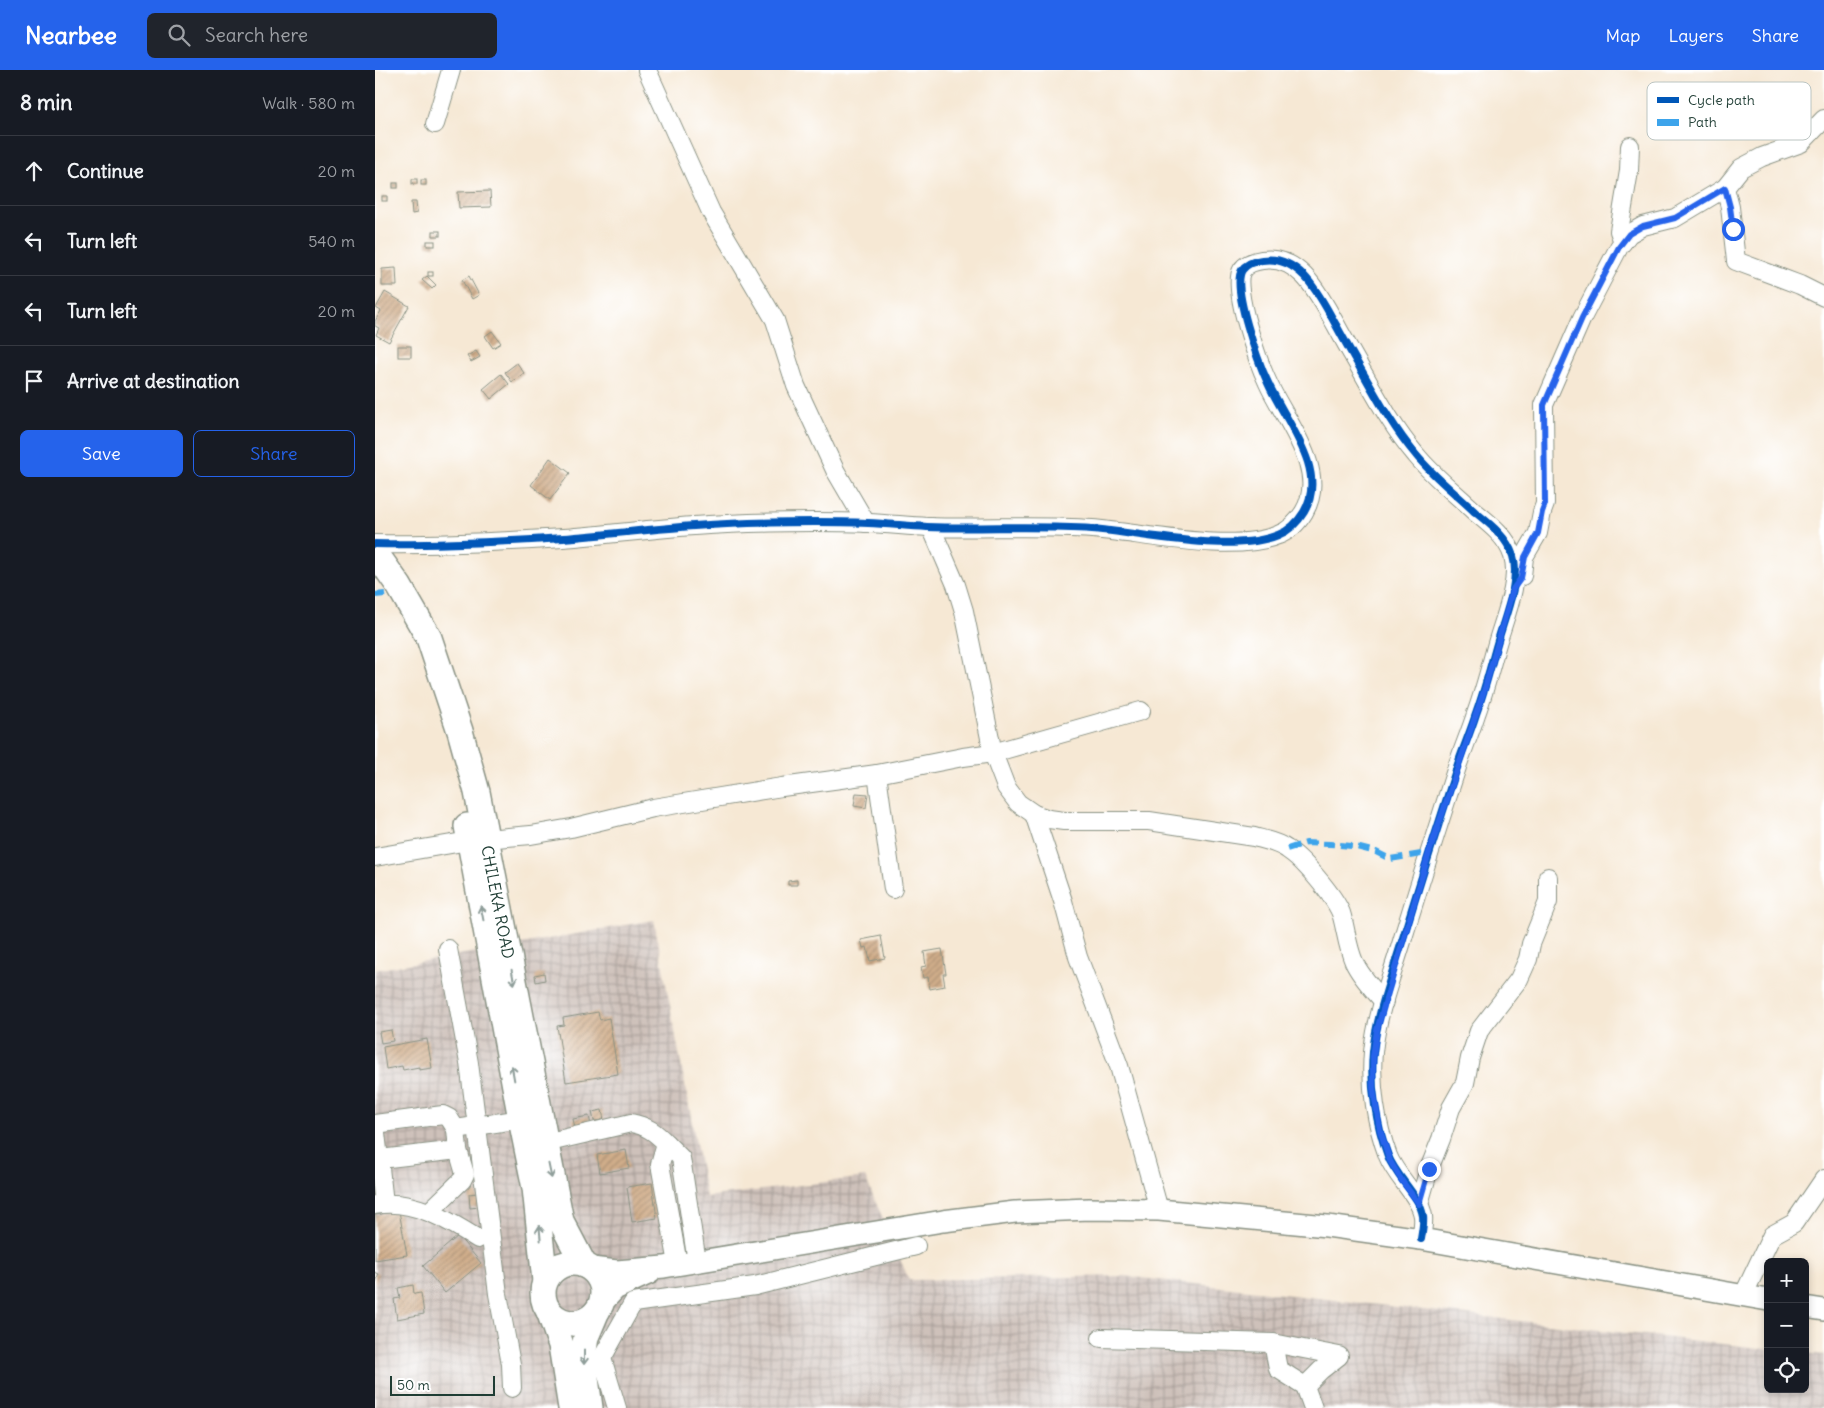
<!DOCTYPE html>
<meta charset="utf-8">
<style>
body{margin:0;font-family:Delius,sans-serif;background:#20242c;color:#f1f3f6}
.controls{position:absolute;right:15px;bottom:15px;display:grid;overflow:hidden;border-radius:8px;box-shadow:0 2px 8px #0003}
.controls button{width:45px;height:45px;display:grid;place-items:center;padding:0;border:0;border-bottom:1px solid #363941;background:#171b24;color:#f1f3f6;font:25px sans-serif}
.scale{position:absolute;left:15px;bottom:12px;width:105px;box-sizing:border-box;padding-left:5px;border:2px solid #1f3d34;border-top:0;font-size:14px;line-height:18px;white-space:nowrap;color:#1f3d34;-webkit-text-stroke:4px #fff;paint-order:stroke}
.stop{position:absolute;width:15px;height:15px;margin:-11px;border:4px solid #2563eb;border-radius:50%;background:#fff}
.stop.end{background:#2563eb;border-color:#fff;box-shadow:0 1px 5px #0008}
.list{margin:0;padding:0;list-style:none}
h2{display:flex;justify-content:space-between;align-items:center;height:65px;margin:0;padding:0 20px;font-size:21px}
h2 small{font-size:16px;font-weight:400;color:#9ea1a6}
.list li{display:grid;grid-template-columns:32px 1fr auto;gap:15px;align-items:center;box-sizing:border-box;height:70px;padding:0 20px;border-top:1px solid #363941}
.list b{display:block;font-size:19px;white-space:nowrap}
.list em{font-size:16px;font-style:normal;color:#9ea1a6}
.actions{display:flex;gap:10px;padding:15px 20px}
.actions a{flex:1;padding:11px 0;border:1px solid #2563eb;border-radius:8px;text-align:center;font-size:18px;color:#2563eb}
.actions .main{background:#2563eb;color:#fff}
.icon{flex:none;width:28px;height:28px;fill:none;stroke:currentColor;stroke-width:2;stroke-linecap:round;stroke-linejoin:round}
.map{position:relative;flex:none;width:1449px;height:1338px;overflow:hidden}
header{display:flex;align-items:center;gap:30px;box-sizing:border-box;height:70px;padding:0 25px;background:#2563eb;color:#fff}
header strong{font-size:24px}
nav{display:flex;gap:28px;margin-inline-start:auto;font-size:18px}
.search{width:350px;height:45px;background:#20242c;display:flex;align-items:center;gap:12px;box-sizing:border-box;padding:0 18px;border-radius:8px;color:#9ea1a6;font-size:19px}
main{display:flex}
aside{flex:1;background:#171b24}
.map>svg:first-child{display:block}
.industrial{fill:url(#industrial-grid)}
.building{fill:url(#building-hatch)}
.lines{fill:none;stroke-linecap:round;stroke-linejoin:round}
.minor-casing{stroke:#8a9284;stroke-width:20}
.major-casing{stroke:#8a9284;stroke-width:24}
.highway-casing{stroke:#8a9284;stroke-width:28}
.minor{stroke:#fff;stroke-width:18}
.major{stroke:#fff;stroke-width:21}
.highway{stroke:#fff;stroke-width:25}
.quiet{stroke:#3da4eb;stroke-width:6;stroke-dasharray:12 6;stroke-linecap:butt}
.cycleway-casing{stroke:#fff;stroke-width:11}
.cycleway{stroke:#0057b8;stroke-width:8}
.oneway{stroke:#8f9e9a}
.route{stroke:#2563eb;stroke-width:6}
.labels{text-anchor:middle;stroke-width:4;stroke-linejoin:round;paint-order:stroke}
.street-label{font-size:16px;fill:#1f3d34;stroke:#fff}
.key{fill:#fff;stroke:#bcc5c2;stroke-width:1}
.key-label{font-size:14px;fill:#1f3d34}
</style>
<header>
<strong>Nearbee</strong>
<div class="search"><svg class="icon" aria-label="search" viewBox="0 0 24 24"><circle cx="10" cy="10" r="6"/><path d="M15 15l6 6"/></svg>Search here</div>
<nav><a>Map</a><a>Layers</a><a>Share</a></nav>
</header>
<main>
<aside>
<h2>8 min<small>Walk · 580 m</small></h2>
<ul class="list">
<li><svg class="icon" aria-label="ahead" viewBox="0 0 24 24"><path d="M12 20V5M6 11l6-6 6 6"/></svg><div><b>Continue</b></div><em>20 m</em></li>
<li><svg class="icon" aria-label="left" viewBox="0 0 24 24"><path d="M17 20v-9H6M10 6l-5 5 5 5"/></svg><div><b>Turn left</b></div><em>540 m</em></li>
<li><svg class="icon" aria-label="left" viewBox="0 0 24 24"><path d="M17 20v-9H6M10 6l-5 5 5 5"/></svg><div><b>Turn left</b></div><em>20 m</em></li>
<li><svg class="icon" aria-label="arrive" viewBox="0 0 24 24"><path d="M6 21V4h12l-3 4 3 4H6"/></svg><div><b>Arrive at destination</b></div></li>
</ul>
<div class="actions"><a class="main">Save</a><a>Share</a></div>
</aside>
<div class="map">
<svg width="1449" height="1338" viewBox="0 0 1449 1338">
<defs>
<pattern id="industrial-grid" width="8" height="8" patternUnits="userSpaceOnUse" patternTransform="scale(1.25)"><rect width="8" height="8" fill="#cec1ba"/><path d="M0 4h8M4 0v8" fill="none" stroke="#a79e98"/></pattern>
<pattern id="building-hatch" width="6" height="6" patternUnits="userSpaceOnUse" patternTransform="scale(1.25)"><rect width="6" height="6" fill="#d0ad8a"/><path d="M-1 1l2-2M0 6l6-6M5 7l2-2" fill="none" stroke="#a88e72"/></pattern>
</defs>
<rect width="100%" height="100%" fill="#fff"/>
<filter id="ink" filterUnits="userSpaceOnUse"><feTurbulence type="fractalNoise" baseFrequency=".02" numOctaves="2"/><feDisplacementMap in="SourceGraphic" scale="10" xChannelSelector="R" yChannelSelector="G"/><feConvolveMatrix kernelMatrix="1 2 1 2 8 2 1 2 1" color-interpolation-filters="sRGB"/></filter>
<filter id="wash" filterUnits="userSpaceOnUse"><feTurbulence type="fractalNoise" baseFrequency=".0096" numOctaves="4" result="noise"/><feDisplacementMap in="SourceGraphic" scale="20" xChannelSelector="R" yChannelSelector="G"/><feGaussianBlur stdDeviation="1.12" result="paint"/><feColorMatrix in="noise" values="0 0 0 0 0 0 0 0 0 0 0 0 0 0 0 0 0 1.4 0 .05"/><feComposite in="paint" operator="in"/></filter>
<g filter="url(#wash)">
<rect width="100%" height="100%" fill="#f6e8d4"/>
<polygon class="industrial" points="279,850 331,1127 490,1107 534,1210 749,1206 1393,1279 1393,1319 1430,1319 1430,1283 1449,1285 1449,1338 0,1338 0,900"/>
<g id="blocks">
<g class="building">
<rect x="37" y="109" width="5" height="5"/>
<rect x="46" y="110" width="5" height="5"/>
<rect x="18" y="113" width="5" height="5"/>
<polygon points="115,121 116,137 84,138 83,122"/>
<rect x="7" y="126" width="5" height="5"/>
<polygon points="36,132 41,132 42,143 37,144"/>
<rect x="58" y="161" width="7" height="5"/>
<rect x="52" y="171" width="8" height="5"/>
<polygon points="21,198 22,216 7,216 7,199"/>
<rect x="53" y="202" width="5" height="4"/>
<polygon points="52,206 61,215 57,219 47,210"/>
<polygon points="94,206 104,225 97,229 87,210"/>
<polygon points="10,222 34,236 14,272 1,265 4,258 0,256 0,251 6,241 1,238"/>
<polygon points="117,261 126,273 118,278 110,266"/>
<rect x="23" y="276" width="13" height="11"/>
<polygon points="101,281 105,287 96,292 92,286"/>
<polygon points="142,293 149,303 137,312 130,302"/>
<polygon points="126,304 134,314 116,329 108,319"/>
<polygon points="175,388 195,403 175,430 156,415"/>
<polygon points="481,723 493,724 491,738 479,736"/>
<polygon points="422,810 422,815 413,815 413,811"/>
<polygon points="506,866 510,888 495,891 492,877 488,878 486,870"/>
<polygon points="567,879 571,904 568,904 570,916 555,919 553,907 548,908 546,897 551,896 549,882"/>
<polygon points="169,903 170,910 161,912 160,905"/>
<polygon points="223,942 225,950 234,948 243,1004 191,1012 182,956 189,955 188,948"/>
<polygon points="16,960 18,971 6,973 4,962"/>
<polygon points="52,969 57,998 44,1000 44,997 28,1000 27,996 11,999 8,977"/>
<polygon points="227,1040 229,1050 219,1051 217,1042"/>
<polygon points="214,1046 216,1055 200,1058 198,1049"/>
<polygon points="251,1080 254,1098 225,1103 222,1085"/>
<polygon points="277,1113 282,1148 257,1152 252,1117"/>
<polygon points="102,1123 104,1137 95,1138 94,1124"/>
<polygon points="24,1141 32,1185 0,1190 0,1145"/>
<polygon points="83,1166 106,1193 70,1223 48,1196"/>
<polygon points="0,1202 4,1204 0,1215"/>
<polygon points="38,1215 39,1224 46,1223 49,1244 22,1249 19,1229 25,1228 23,1218"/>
</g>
</g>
</g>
<g filter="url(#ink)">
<use href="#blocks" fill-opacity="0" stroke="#8a9284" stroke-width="1"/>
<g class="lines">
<defs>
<g id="minor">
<polyline points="272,0 336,142 400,250 421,316 460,400 491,453"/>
<polyline points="60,54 76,0"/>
<polyline points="1350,118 1355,137 1361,191 1425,215 1449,227"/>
<polyline points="1248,172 1244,161 1254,101 1255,76"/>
<path d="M556,457L581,515L589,541L618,683L631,717L643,733L659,744L674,749L689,751H774L879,767C890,770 902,772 912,779C928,789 959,826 966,843C971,859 972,876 979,892C986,907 998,919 1009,932"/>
<path d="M0,474C62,475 126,472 188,468C243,464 297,456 352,454C399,452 446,451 493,453C513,454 533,456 552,457C607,459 662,455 717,459C768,463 858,484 903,465C914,461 923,452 929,442C954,400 910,351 893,313C884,294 856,217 867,200C871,194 880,191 887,190C926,184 945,227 961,255C968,268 976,282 984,296C1001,326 1018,358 1041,385C1058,406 1080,423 1100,442C1115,454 1132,467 1138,486C1146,511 1128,551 1121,577C1115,599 1109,622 1101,644C1095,663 1087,681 1081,700C1063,756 1045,812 1028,868C1017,905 1002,943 998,982C995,1016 1001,1054 1013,1086C1021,1107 1045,1126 1048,1146C1049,1153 1047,1162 1046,1169"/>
<polyline points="1147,506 1149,487 1163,463 1167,442 1170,434 1169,335 1207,248 1244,177 1254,164 1268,156 1300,148 1350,118 1366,98 1387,87 1426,73 1449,49"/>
<polyline points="502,704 518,819"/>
<polyline points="659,744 688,831 703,887 744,996 784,1140"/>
<polyline points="111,769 156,765 196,758 278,738 407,717 502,704 588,687 618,683 766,641"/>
<polyline points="0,787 94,771"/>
<polyline points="73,879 94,993 123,1224 136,1294 137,1318"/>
<polyline points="0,1054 68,1045 74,1048 81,1059 146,1049"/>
<polyline points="0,1054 9,1133"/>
<path d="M170,1073L256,1053C272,1056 280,1062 291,1073L285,1094L303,1194"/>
<polyline points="291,1073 306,1088 322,1192"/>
<polyline points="5,1089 83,1080 81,1059"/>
<polyline points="1044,1134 1054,1099 1066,1069 1076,1038 1090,1013 1095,988 1104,961 1144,909 1153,889 1156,874 1173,832 1173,807"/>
<path d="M0,1135C37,1128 73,1150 103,1169"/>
<polyline points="54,1142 87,1110 90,1104 83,1080"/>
<polyline points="1368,1226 1397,1165 1419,1153 1449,1109"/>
<polyline points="726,1268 898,1273"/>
<polyline points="930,1316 946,1300 964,1286 898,1273 903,1299 930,1316 938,1338"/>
<polyline points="242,1338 227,1288 258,1233 380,1216 541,1176"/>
</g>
<g id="major">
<polyline points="216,1198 242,1201 289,1197 568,1151 640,1142 714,1139 784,1140 952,1156 1046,1169 1393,1230"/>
<polyline points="226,1234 240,1219 275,1203"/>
<polyline points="1430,1237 1449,1240"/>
</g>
<g id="highway">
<polyline points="0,482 24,516 54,568 85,661 102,722 186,1151 209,1195"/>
<polyline points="92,756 146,1049 160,1118 170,1211"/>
<circle cx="198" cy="1223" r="30"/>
<polyline points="174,1241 186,1275 196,1338"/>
<polyline points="215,1338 208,1287 211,1267 222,1241"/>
</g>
</defs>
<use href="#minor" class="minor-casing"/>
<use href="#major" class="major-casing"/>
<use href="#highway" class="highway-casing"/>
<use href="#minor" class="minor"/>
<use href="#major" class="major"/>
<use href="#highway" class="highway"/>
<g class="quiet">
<polyline points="0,525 10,524"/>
<polyline points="912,779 931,773 955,774 977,776 1001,782 1015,789 1053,783"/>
</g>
<defs>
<path id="cycleway" d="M0,474C62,475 126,472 188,468C243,464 297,456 352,454C399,452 446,451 493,453C513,454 533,456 552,457C607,459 662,455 717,459C768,463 858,484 903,465C914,461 923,452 929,442C954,400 910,351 893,313C884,294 856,217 867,200C871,194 880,191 887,190C926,184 945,227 961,255C968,268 976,282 984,296C1001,326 1018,358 1041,385C1058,406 1080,423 1100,442C1115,454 1132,467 1138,486C1146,511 1128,551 1121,577C1115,599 1109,622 1101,644C1095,663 1087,681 1081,700C1063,756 1045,812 1028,868C1017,905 1002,943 998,982C995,1016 1001,1054 1013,1086C1021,1107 1045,1126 1048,1146C1049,1153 1047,1162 1046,1169"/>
</defs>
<use href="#cycleway" class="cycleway-casing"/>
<use href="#cycleway" class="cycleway"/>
</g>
<defs><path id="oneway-shaft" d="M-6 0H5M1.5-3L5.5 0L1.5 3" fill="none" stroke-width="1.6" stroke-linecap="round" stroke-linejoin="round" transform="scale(1.25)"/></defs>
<g class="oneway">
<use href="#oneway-shaft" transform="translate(107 843) rotate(-101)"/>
<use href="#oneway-shaft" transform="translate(138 907) rotate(79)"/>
<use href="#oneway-shaft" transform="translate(138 1003) rotate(-100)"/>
<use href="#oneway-shaft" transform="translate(175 1101) rotate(78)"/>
<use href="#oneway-shaft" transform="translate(165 1163) rotate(-95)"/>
<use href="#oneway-shaft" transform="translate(209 1287) rotate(90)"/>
</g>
</g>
<g class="lines" filter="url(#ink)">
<polyline class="route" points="1054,1099 1044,1134 1027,1111 1015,1091 1005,1060 998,1018 998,986 1002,960 1054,783 1110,618 1138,519 1146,508 1150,487 1163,463 1167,442 1170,434 1169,335 1207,248 1244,177 1254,164 1268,156 1300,148 1350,118 1355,137 1358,159"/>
</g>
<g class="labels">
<g class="street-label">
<text transform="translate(123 832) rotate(79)" y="6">CHILEKA ROAD</text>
</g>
</g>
<rect x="1272" y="12" width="164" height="58" rx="8" class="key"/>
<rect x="1282" y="27" width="22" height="6" fill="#0057b8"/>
<rect x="1282" y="49" width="22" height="7" fill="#3da4eb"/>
<g class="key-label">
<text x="1313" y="35">Cycle path</text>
<text x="1313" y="57">Path</text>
</g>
</svg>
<div class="controls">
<button>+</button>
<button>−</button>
<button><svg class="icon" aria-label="locate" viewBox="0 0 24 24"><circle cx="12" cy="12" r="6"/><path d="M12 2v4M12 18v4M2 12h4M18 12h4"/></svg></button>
</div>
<div class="scale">50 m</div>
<div class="stop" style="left:1358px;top:159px"></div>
<div class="stop end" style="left:1054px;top:1099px"></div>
</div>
</main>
